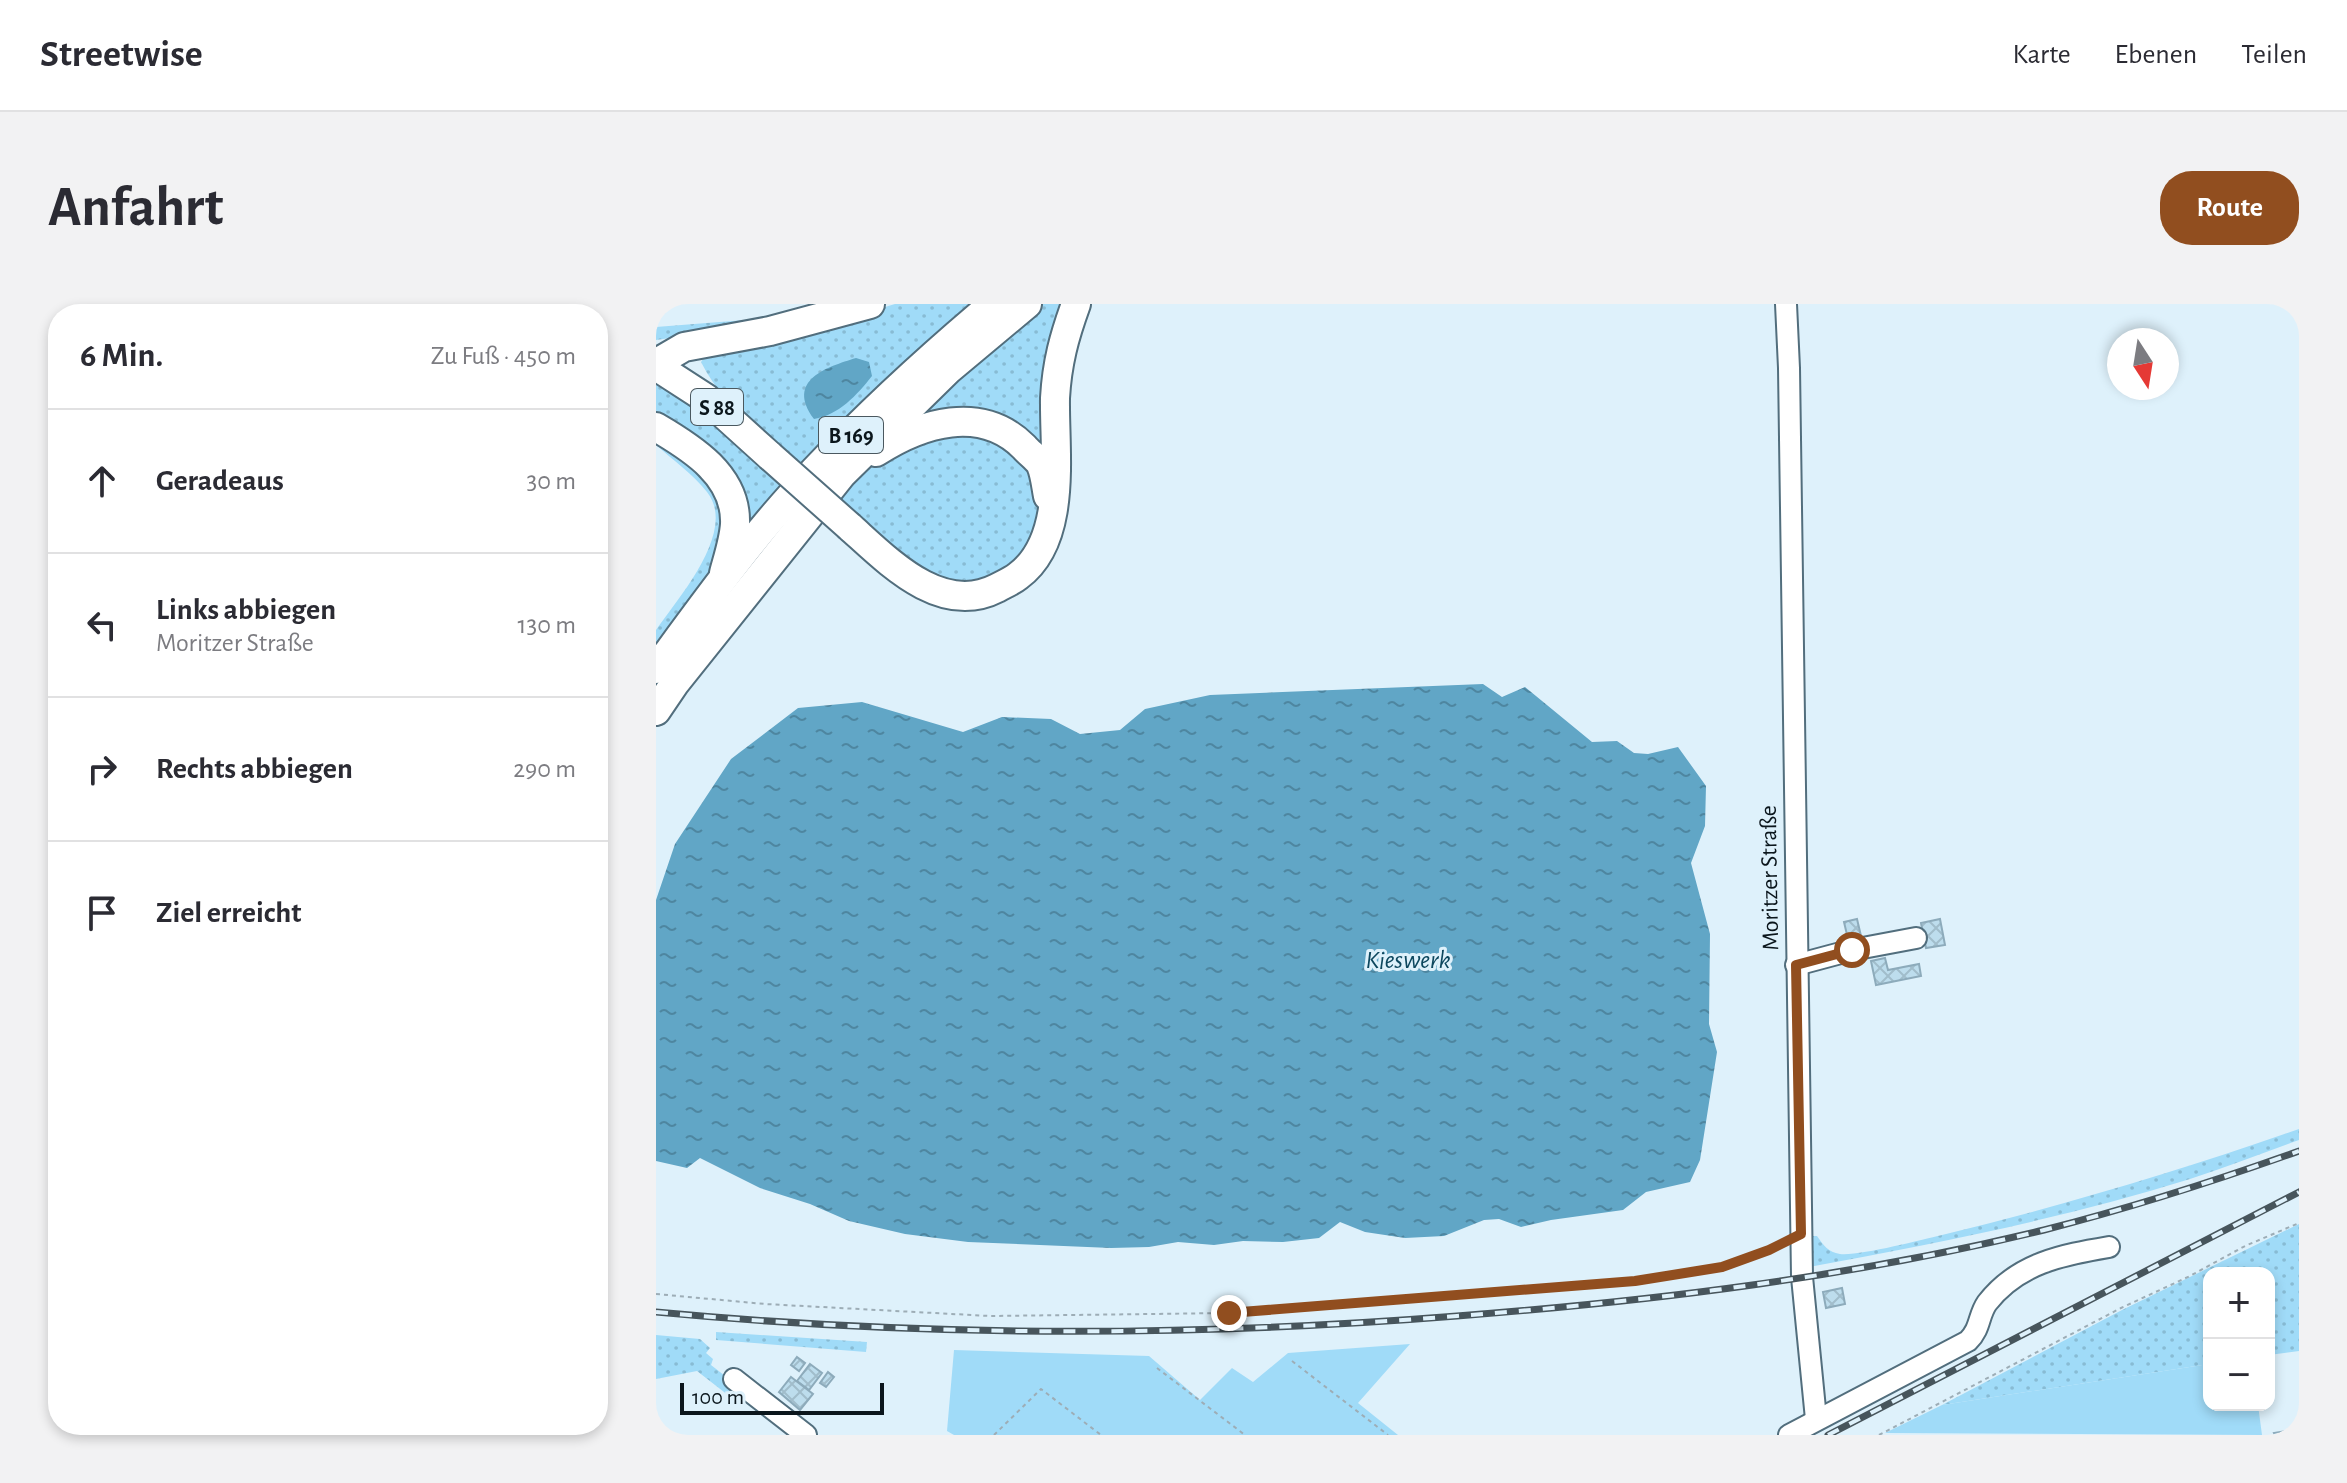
<!DOCTYPE html>
<html lang="de">
<meta charset="utf-8">
<style>
body{margin:0;font-family:"Alegreya Sans",sans-serif;background:#f2f2f3;color:#2b2b33}
.controls{position:absolute;right:24px;bottom:24px;display:grid;overflow:hidden;border-radius:16px;box-shadow:0 4px 12px #0003}
.controls button{width:72px;height:72px;display:grid;place-items:center;padding:0;border:0;border-bottom:2px solid #e1e1e2;background:#fff;color:#2b2b33;font:40px sans-serif}
.compass{position:absolute;left:1451px;top:24px;width:72px;height:72px;border-radius:50%;background:#fff;box-shadow:0 4px 12px #0003;rotate:168deg}
.scale{position:absolute;left:24px;bottom:20px;width:204px;box-sizing:border-box;padding-left:8px;border:4px solid #0b161c;border-top:0;font-size:22px;line-height:28px;white-space:nowrap;color:#0b161c;-webkit-text-stroke:6px #def1fb;paint-order:stroke}
.stop{position:absolute;width:24px;height:24px;margin:-18px;border:6px solid #914e1f;border-radius:50%;background:#fff}
.stop.end{background:#914e1f;border-color:#fff;box-shadow:0 2px 8px #0008}
.list{margin:0;padding:0;list-style:none}
h2{display:flex;justify-content:space-between;align-items:center;height:104px;margin:0;padding:0 32px;font-size:34px}
h2 small{font-size:26px;font-weight:400;color:#7c7c81}
.list li{display:grid;grid-template-columns:52px 1fr auto;gap:24px;align-items:center;box-sizing:border-box;height:144px;padding:0 32px;border-top:2px solid #e1e1e2}
.list b{display:block;font-size:30px;white-space:nowrap}
.list p{margin:0;font-size:26px;white-space:nowrap;color:#7c7c81}
.list em{font-size:26px;font-style:normal;color:#7c7c81}
.icon{flex:none;width:44px;height:44px;fill:none;stroke:currentColor;stroke-width:2;stroke-linecap:round;stroke-linejoin:round}
.map{position:relative;flex:none;width:1643px;height:1131px;overflow:hidden;border-radius:32px}
header{display:flex;align-items:center;gap:48px;box-sizing:border-box;height:112px;padding:0 40px;background:#fff;border-bottom:2px solid #e1e1e2}
header strong{font-size:38px}
nav{display:flex;gap:44px;margin-inline-start:auto;font-size:28px}
.intro{display:flex;align-items:center;justify-content:space-between;box-sizing:border-box;height:192px;padding:0 48px}
h1{margin:0;font-size:56px}
.button{padding:20px 36px;border-radius:32px;background:#914e1f;color:#fff;font-size:28px;font-weight:700}
main{display:flex;gap:48px;padding:0 48px}
aside{flex:1;background:#fff;border-radius:32px;box-shadow:0 4px 12px #0003}
.map>svg:first-child{display:block}
.grass{fill:url(#grass-dots)}
.green{fill:#a0dbf8}
.water{fill:url(#water-ripples)}
.building{fill:url(#building-cross-hatch);stroke:#8dabbb;stroke-width:2}
.lines{fill:none;stroke-linecap:round;stroke-linejoin:round}
.minor-casing{stroke:#526e7d;stroke-width:24}
.highway-casing{stroke:#526e7d;stroke-width:32}
.path{stroke:#9dadb6;stroke-width:2;stroke-dasharray:4 4;stroke-linecap:butt}
.minor{stroke:#fff;stroke-width:20}
.highway{stroke:#fff;stroke-width:28}
.rail-casing{stroke:#47555c;stroke-width:7}
.rail{stroke:#def1fb;stroke-width:4;stroke-dasharray:12;stroke-linecap:butt}
.highway-bridge-casing{stroke:#526e7d;stroke-width:32;stroke-linecap:butt}
.highway-bridge{stroke:#fff;stroke-width:28}
.route{stroke:#914e1f;stroke-width:10}
.labels{text-anchor:middle;stroke-width:6;stroke-linejoin:round;paint-order:stroke}
.shield{fill:#def1fb;stroke:#4a585f;stroke-width:2}
.shield-label{font-size:22px;font-weight:bold;fill:#0b161c}
.street-label{font-size:24px;fill:#0b161c;stroke:#def1fb}
.water-label{font-size:26px;font-style:italic;fill:#0d475e;stroke:#def1fb}
</style>
<header>
<strong>Streetwise</strong>
<nav><a>Karte</a><a>Ebenen</a><a>Teilen</a></nav>
</header>
<div class="intro"><h1>Anfahrt</h1><a class="button">Route</a></div>
<main>
<aside>
<h2>6 Min.<small>Zu Fuß · 450 m</small></h2>
<ul class="list">
<li><svg class="icon" aria-label="ahead" viewBox="0 0 24 24"><path d="M12 20V5M6 11l6-6 6 6"/></svg><div><b>Geradeaus</b></div><em>30 m</em></li>
<li><svg class="icon" aria-label="left" viewBox="0 0 24 24"><path d="M17 20v-9H6M10 6l-5 5 5 5"/></svg><div><b>Links abbiegen</b><p>Moritzer Straße</p></div><em>130 m</em></li>
<li><svg class="icon" aria-label="right" viewBox="0 0 24 24"><path d="M7 20v-9h11M14 6l5 5-5 5"/></svg><div><b>Rechts abbiegen</b></div><em>290 m</em></li>
<li><svg class="icon" aria-label="arrive" viewBox="0 0 24 24"><path d="M6 21V4h12l-3 4 3 4H6"/></svg><div><b>Ziel erreicht</b></div></li>
</ul>
</aside>
<div class="map">
<svg width="1643" height="1131" viewBox="0 0 1643 1131">
<defs>
<pattern id="grass-dots" width="8" height="8" patternUnits="userSpaceOnUse" patternTransform="scale(2)"><rect width="8" height="8" fill="#a0dbf8"/><path d="M2 2h.1M6 6h.1" fill="none" stroke="#88bbd4" stroke-width="1.8" stroke-linecap="round"/></pattern>
<pattern id="water-ripples" width="26" height="14" patternUnits="userSpaceOnUse" patternTransform="scale(2)"><rect width="26" height="14" fill="#61a6c6"/><path d="M2 4q2-2 4 0t4 0M15 11q2-2 4 0t4 0" fill="none" stroke="#4e86a0"/></pattern>
<pattern id="building-cross-hatch" width="8" height="8" patternUnits="userSpaceOnUse" patternTransform="scale(2)"><rect width="8" height="8" fill="#bddded"/><path d="M0 0l8 8M0 8l8-8" fill="none" stroke="#a1bdcb"/></pattern>
</defs>
<rect width="100%" height="100%" fill="#def1fb"/>
<g class="grass">
<path d="M239,0H323L145,167C110,133 67,102 45,58L55,44L136,31Z"/>
<polygon points="383,0 412,0 396,173 378,143 254,121"/>
<polygon points="137,9 91,23 0,36 0,23 89,16"/>
<polygon points="0,76 42,102 132,183 83,242 84,220 0,113"/>
<polygon points="298,123 362,144 389,197 379,239 351,269 305,282 259,265 180,196 223,156"/>
<path d="M0,130L50,167L72,211L56,263L0,341V326C22,294 82,227 51,188C37,170 17,156 0,141Z"/>
<path d="M1643,825V836C1607,849 1570,863 1534,875C1410,914 1281,939 1153,963V932H1161C1168,942 1172,948 1184,950C1204,952 1264,936 1286,931C1409,901 1524,867 1643,825Z"/>
<polygon points="1643,920 1643,1047 1613,1051 1613,969 1553,969 1553,1060 1286,1101 1466,1006"/>
<polygon points="60,1028 211,1038 210,1048 60,1036"/>
<polygon points="0,1031 44,1035 54,1044 50,1049 57,1055 55,1061 87,1086 77,1095 41,1067 0,1075"/>
</g>
<g class="green">
<polygon points="754,1040 702,1099 742,1131 298,1131 291,1127 298,1046 493,1052 544,1096 576,1064 597,1078 632,1049"/>
<polygon points="1553,1060 1553,1101 1602,1101 1606,1131 1229,1129 1286,1101"/>
</g>
<g class="water">
<path d="M200,54L213,58L216,72C201,91 183,111 158,115C129,76 171,63 200,54Z"/>
<polygon points="827,380 846,393 869,383 936,438 961,437 978,449 992,450 1022,443 1050,482 1049,522 1035,559 1054,630 1053,720 1061,748 1044,856 1034,878 990,888 967,906 895,916 865,923 843,915 828,916 788,932 749,934 709,928 684,918 663,934 627,938 587,937 558,941 522,938 493,943 455,944 312,938 249,930 193,917 154,900 104,884 44,854 31,864 0,857 0,596 19,540 75,455 142,404 206,398 307,428 346,413 395,415 424,430 464,426 489,405 554,391"/>
</g>
<g class="building">
<polygon points="1201,615 1205,632 1192,635 1188,618"/>
<polygon points="1284,615 1289,641 1270,644 1265,619"/>
<polygon points="1229,654 1232,666 1263,660 1265,672 1220,681 1215,657"/>
<polygon points="1186,984 1189,1000 1170,1004 1167,988"/>
<polygon points="141,1053 149,1059 143,1067 135,1061"/>
<polygon points="154,1060 166,1069 153,1086 141,1077"/>
<polygon points="172,1068 178,1073 170,1083 164,1079"/>
<polygon points="135,1073 157,1090 144,1106 123,1088"/>
<polygon points="1636,1126 1637,1131 1619,1131 1618,1129"/>
</g>
<g class="lines">
<defs>
<g id="minor">
<polyline points="1130,0 1133,64 1146,973 1160,1115"/>
<polyline points="1140,661 1196,646 1260,634"/>
<polyline points="78,1075 150,1131"/>
<path d="M1133,1131L1312,1037C1325,1024 1322,1012 1331,999C1362,959 1406,951 1453,943"/>
</g>
<g id="highway">
<polyline points="0,62 51,95 114,152"/>
<polyline points="1,62 4,57 28,43 114,27 214,0"/>
<path d="M0,123C36,144 81,172 79,220C78,236 72,254 68,269"/>
<path d="M220,148C265,119 325,100 368,143C373,149 382,155 385,161C389,170 390,182 392,192"/>
<path d="M194,223C232,257 285,313 341,284C348,280 356,277 362,272C412,235 398,148 399,94C401,59 408,33 420,0"/>
<path d="M0,365C50,297 100,227 159,166C215,107 275,52 337,0"/>
<polyline points="0,407 19,379 186,170 292,66 371,0"/>
</g>
</defs>
<use href="#minor" class="minor-casing"/>
<use href="#highway" class="highway-casing"/>
<g class="path">
<polyline points="0,990 109,1000 334,1012 573,1009 979,977 1066,963 1126,940"/>
<polyline points="636,1057 732,1131"/>
<polyline points="501,1064 589,1131"/>
<polyline points="338,1131 385,1085 445,1131"/>
<polyline points="1223,1131 1465,1004 1534,972 1589,942 1643,919"/>
</g>
<use href="#minor" class="minor"/>
<use href="#highway" class="highway"/>
<defs>
<g id="rail">
<path d="M0,1008C267,1033 534,1033 801,1012C998,997 1196,973 1388,926C1474,904 1559,877 1643,847"/>
<polyline points="1172,1131 1643,888"/>
</g>
</defs>
<use href="#rail" class="rail-casing"/>
<use href="#rail" class="rail"/>
<defs>
<polyline id="highway-bridge" points="114,152 194,223"/>
</defs>
<use href="#highway-bridge" class="highway-bridge-casing"/>
<use href="#highway-bridge" class="highway-bridge"/>
</g>
<g class="lines">
<polyline class="route" points="573,1009 979,977 1066,963 1113,946 1145,930 1140,661 1196,646"/>
</g>
<g class="labels">
<g class="shield">
<rect x="35" y="85" width="52" height="36" rx="6"/>
<rect x="163" y="113" width="64" height="36" rx="6"/>
</g>
<g class="shield-label">
<text x="61" y="111">S 88</text>
<text x="195" y="139">B 169</text>
</g>
<g class="street-label">
<text transform="translate(1113 574) rotate(-91)" y="8">Moritzer Straße</text>
</g>
<g class="water-label">
<text x="752" y="664">Kieswerk</text>
</g>
</g>
</svg>
<div class="controls">
<button>+</button>
<button>−</button>
</div>
<svg class="compass" viewBox="-18 -18 36 36"><path d="M0-13l5 13h-10z" fill="#e53935"/><path d="M0 13l5-13h-10z" fill="#7c7c81"/></svg>
<div class="scale">100 m</div>
<div class="stop" style="left:1196px;top:646px"></div>
<div class="stop end" style="left:573px;top:1009px"></div>
</div>
</main>
